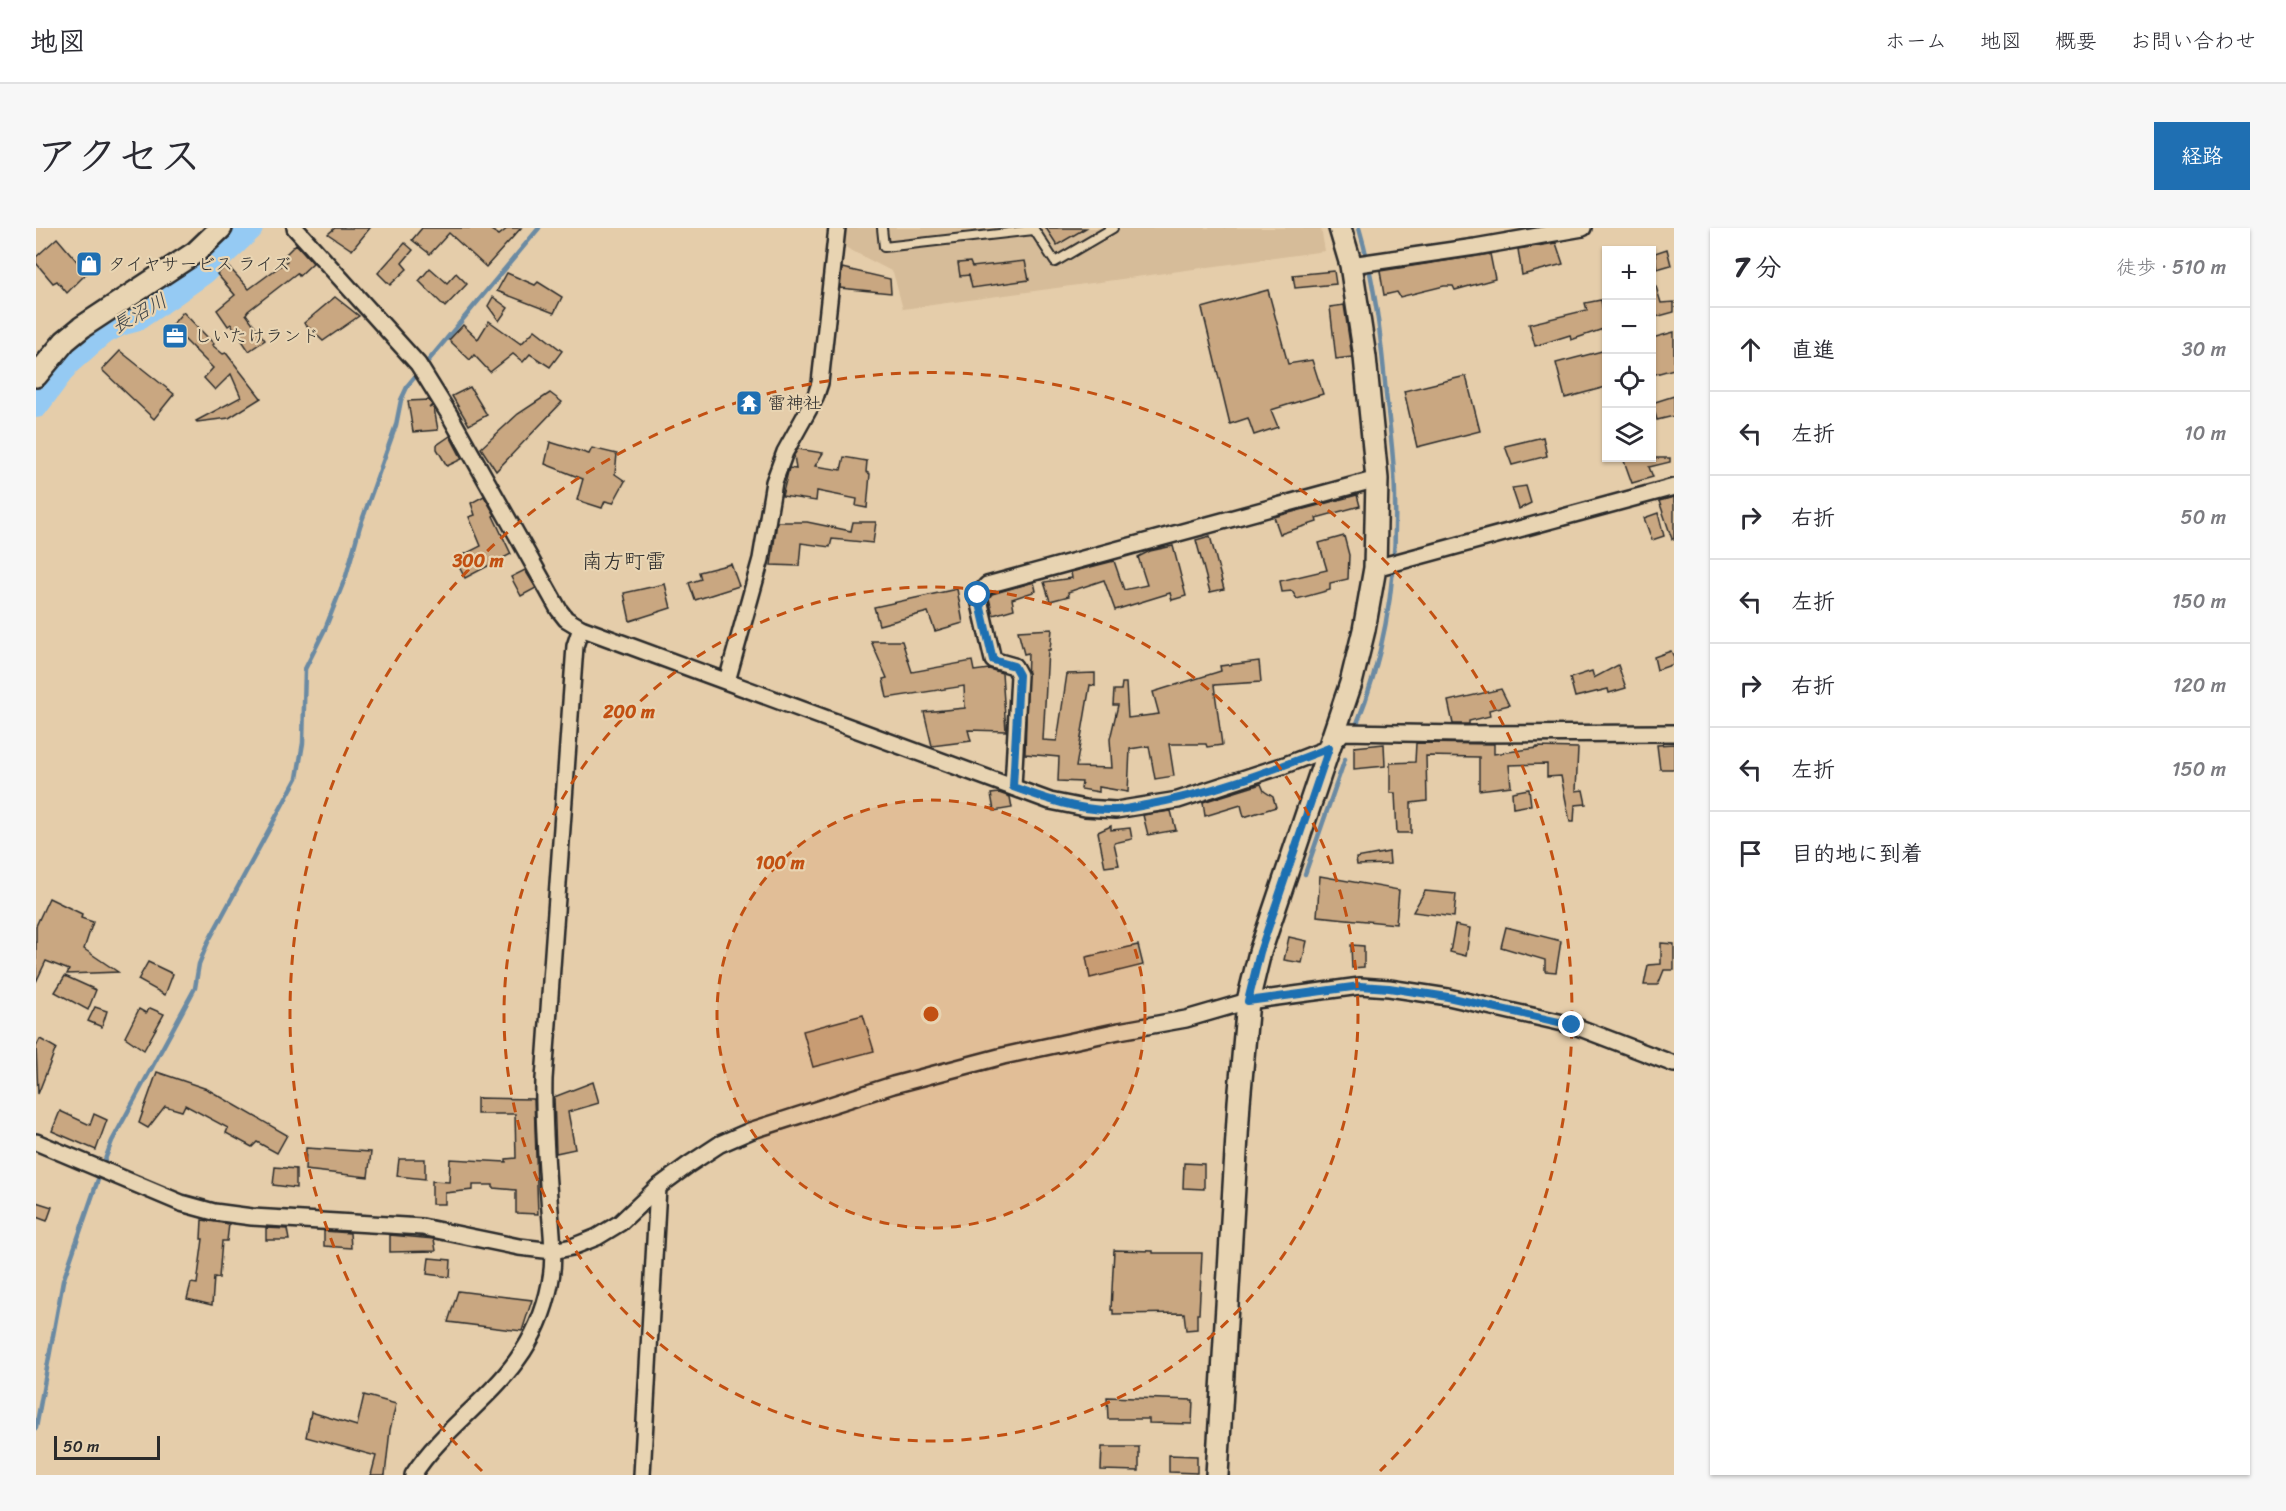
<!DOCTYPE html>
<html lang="ja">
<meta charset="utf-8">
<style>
body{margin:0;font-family:Sriracha,"Klee One",sans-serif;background:#f7f7f7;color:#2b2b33}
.controls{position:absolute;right:18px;top:18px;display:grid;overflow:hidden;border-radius:0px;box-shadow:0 2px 4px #0004}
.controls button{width:54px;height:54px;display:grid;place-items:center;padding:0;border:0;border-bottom:2px solid #e1e1e2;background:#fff;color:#2b2b33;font:30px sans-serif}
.scale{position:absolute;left:18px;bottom:15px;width:106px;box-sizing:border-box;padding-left:6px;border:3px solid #2b2b2b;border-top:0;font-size:16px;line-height:21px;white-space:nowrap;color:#2b2b2b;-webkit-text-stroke:4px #e8d4b2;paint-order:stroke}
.stop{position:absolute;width:18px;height:18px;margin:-14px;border:4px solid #1f6fb2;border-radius:50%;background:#fff}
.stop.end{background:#1f6fb2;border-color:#fff;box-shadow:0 2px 6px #0008}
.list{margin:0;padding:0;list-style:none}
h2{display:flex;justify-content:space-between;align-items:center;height:78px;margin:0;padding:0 24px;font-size:26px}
h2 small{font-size:20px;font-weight:400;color:#7c7c81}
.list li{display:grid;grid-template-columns:39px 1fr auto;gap:18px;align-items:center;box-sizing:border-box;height:84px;padding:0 24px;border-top:2px solid #e1e1e2}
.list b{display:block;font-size:22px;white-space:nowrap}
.list em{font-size:20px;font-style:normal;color:#7c7c81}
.icon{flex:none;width:33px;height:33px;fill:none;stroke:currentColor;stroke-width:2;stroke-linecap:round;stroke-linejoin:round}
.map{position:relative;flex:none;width:1638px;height:1247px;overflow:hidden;border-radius:0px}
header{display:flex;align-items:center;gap:36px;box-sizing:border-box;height:84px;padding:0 30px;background:#fff;border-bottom:2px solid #e1e1e2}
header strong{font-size:28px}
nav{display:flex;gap:33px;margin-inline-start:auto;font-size:21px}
.intro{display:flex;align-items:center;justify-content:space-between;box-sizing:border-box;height:144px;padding:0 36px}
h1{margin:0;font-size:42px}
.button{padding:15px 27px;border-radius:0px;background:#1f6fb2;color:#fff;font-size:21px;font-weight:700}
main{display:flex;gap:36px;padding:0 36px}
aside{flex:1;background:#fff;border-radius:0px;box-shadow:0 2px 4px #0004}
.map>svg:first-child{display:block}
.built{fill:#d6bc99}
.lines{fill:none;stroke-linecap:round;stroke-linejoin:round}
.stream{stroke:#6b8aa3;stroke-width:4.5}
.river{stroke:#95caf3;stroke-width:26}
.building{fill:#c9a781;stroke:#2b2b2b;stroke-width:1.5}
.lane-casing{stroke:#2b2b2b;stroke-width:12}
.street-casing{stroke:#2b2b2b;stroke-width:20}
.secondary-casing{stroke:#2b2b2b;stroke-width:26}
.lane{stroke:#e8d4b2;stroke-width:8}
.street{stroke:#e8d4b2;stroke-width:15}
.secondary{stroke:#e8d4b2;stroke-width:21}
.route{stroke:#1f6fb2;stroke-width:8}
.ring{fill:none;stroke:#c25012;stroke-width:3;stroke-dasharray:10 8}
.labels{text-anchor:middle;stroke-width:4.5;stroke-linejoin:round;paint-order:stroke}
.poi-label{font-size:18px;fill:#2b2b2b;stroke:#e8d4b2;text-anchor:start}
.water-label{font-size:20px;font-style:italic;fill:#3b4349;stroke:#e8d4b2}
.quarter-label{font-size:21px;fill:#2b2b2b;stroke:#e8d4b2}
.centre{fill:#c25012;stroke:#e8d4b2;stroke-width:3}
.ring-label{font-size:18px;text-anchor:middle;font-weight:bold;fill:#c25012;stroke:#e8d4b2;stroke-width:4.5;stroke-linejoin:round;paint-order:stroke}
</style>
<header>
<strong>地図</strong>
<nav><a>ホーム</a><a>地図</a><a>概要</a><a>お問い合わせ</a></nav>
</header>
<div class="intro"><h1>アクセス</h1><a class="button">経路</a></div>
<main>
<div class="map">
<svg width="1638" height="1247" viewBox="0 0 1638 1247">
<rect width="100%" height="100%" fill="#e5cdaa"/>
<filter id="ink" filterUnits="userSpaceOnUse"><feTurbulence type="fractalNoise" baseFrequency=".0167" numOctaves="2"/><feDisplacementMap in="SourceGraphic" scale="12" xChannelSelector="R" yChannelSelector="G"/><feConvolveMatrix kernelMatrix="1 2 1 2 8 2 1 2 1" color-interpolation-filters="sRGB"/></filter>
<g filter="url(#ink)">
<polygon class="built" points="808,0 1285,0 1289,23 867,81 857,44 807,18"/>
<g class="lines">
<g class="stream">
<path d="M1320,498C1349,426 1361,348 1359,271C1359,236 1354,201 1350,166C1345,110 1339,54 1323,0"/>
<polyline points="1269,646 1309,531"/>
<polyline points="0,1200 27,1053 67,937 76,913 159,760 163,736 172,714 261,550 267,515 269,441 289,401 310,348 324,298 360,197 365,172 372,157 503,0"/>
</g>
<polyline class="river" points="0,177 31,135 65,105 84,95 99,91 136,66 167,44 214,0"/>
</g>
<g class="building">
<polygon points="299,0 334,0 316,22 292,6"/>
<polygon points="386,0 452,0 463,7 472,0 485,0 450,39 413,5 394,26 376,12"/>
<polygon points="1010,0 1050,0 1021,17"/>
<polygon points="21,10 51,45 31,65 21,53 17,55 0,35 0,29"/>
<polygon points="369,15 377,22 366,35 371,41 354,57 342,45"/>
<polygon points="1520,15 1527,36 1486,47 1482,21"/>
<polygon points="260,16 277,35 263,48 261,45 212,83 210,86 229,112 213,123 195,96 192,98 181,82 199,67 181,46 191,37 213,61 251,33 247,29"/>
<polygon points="1631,21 1635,37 1621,41 1619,25"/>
<polygon points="1454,26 1459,51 1419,62 1417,58 1408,58 1364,69 1361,64 1348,67 1344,43"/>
<polygon points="989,33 993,52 936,60 933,47 924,48 922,35 934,34 936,39"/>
<polygon points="394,40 411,55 420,45 431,56 409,79 383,53"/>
<polygon points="806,40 854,51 855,65 804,60"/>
<polygon points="1298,43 1300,56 1259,60 1257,47"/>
<polygon points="471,45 499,57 502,54 526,69 518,85 461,63"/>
<polygon points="1618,52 1625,75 1638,74 1638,84 1616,90 1616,53"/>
<polygon points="1232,62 1252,136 1276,132 1287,166 1235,182 1242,199 1218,207 1212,190 1194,196 1166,80"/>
<polygon points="299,69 323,88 287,113 268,95"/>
<polygon points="457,69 472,80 463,93 452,78"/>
<polygon points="1565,72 1570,100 1535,112 1534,107 1499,118 1493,96 1551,82 1549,75"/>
<polygon points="1308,77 1316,129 1300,131 1294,79"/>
<polygon points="147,84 178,116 176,117 187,126 190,125 225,170 193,190 161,194 160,193 205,169 195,146 179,162 168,150 177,140 135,98"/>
<polygon points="453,93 485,116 499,102 526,123 514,139 494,126 487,134 477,126 454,144 438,127 434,132 413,112 427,97 442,111"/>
<polygon points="1638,104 1638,141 1616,147 1616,110"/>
<polygon points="1570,122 1570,159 1529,170 1520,135"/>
<polygon points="84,123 138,166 118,191 66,142"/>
<polygon points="1430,148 1444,203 1381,219 1368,163"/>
<polygon points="434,159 451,187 433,197 416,168"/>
<polygon points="514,165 526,174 460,243 445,220 482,186"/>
<polygon points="1638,168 1638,188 1621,192 1616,175"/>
<polygon points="393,172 396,177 393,180 397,178 398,180 402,202 377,204 372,173"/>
<polygon points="414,208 426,231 411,238 401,221 401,217"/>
<polygon points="1507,209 1511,228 1476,237 1469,218"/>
<polygon points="514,214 553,226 556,220 581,226 579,246 589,253 577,275 569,273 566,280 541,272 547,251 509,236"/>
<polygon points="762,221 787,225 779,238 805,242 808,229 831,233 830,244 834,246 831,280 820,278 821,271 781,263 780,273 746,268 753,240 760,241 758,227"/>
<polygon points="1587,230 1634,230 1634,234 1613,239 1617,249 1596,255"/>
<polygon points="1490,258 1495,275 1483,281 1476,260"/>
<polygon points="1321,267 1324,278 1280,290 1281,294 1244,306 1238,289"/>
<polygon points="448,268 459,287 457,288 475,326 429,350 419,331 445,318 433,289 439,287 435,275"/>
<polygon points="1638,269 1638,311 1636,311 1623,273"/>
<polygon points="1622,285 1628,308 1616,312 1608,290"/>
<polygon points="741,294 771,294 815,303 817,294 840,294 837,315 796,311 794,319 765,315 763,338 735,337"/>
<polygon points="1174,308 1188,361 1174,364 1160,312"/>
<polygon points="1308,308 1313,327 1312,351 1294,355 1294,362 1261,371 1256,363 1246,364 1244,353 1291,342 1283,315"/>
<polygon points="1137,318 1150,368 1136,372 1134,365 1079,382 1068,352 1032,364 1033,368 1014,373 1008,354 1036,350 1035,344 1078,333 1088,362 1111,357 1102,329 1114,323"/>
<polygon points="695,336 703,358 659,372 653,355 665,351 663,344"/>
<polygon points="489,342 500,360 485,368 475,349"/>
<polygon points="998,354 1000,363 976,371 978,381 957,387 953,370 956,366"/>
<polygon points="629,356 635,380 594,393 588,365"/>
<polygon points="921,361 927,395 899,403 892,384 843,397 838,379"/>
<polygon points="1016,401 1014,422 1012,422 1007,512 1021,513 1031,446 1059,445 1059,458 1054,457 1040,539 1076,540 1074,511 1082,477 1077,477 1078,462 1085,462 1086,455 1090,455 1092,490 1123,486 1117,464 1185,443 1184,438 1223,433 1225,454 1178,457 1186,517 1171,519 1170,516 1133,516 1138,548 1119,551 1113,518 1094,521 1092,564 1063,559 1063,564 1045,561 1046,554 1022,553 1023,529 989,526 992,425 988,426 982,403"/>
<polygon points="835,413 866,413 876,444 936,433 938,443 953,441 966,445 970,503 932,502 935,513 896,518 888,484 929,480 928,458 851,470 847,451 851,450"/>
<polygon points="1635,423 1638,429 1638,436 1621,442 1618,429"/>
<polygon points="1582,437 1590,460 1573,465 1572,461 1539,469 1534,450 1556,443 1558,450"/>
<polygon points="1465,461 1473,477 1453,482 1454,488 1433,493 1433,496 1417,496 1412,473"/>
<polygon points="1380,515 1458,516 1458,526 1501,520 1501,519 1542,520 1540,563 1547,562 1550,576 1539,577 1538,594 1534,594 1525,548 1511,549 1511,536 1473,537 1475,558 1443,562 1443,529 1390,528 1391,573 1375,575 1375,605 1361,605 1359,565 1354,565 1354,535 1379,534"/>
<polygon points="1348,516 1349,538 1318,541 1318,519"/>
<polygon points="1638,516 1638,541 1624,541 1621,517"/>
<polygon points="1225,556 1228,563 1237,569 1240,579 1208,589 1205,577 1169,588 1167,574"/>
<polygon points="1493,561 1495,577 1477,580 1476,564"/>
<polygon points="963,565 974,569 976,580 958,583 955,566"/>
<polygon points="1135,583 1140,602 1112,607 1107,587"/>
<polygon points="1075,598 1075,602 1094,600 1096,611 1078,615 1083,637 1069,639 1062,604"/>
<polygon points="1353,624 1354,636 1321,637 1320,630"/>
<polygon points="1284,648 1363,662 1360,696 1281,688"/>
<polygon points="1389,663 1420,666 1418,689 1377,684"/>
<polygon points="13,670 46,686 45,690 57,694 48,721 82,744 31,746 33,742 10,733 0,754 0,698"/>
<polygon points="1419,697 1434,700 1430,728 1414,724"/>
<polygon points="1470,699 1525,713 1520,744 1509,743 1509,732 1465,719"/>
<polygon points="1253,709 1271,713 1266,735 1248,732"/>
<polygon points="1625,715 1638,716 1638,742 1628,742 1622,757 1608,757 1612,737 1625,736"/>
<polygon points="1102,717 1107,737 1054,750 1050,729"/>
<polygon points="1315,717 1328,718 1328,739 1316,740"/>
<polygon points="112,734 137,746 129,767 102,752"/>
<polygon points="29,748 60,762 52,782 19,764"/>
<polygon points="59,779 71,783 66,799 52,793"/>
<polygon points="114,780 128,786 108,822 89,809 103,781 110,785"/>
<polygon points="827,787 838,823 777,839 767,803"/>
<polygon points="4,811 20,820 2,866 0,819"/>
<polygon points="121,844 171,861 251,907 241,925 221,914 216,919 190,905 192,900 149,877 146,883 129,878 112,900 103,895"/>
<polygon points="557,854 563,875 532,884 539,921 520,925 518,869"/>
<polygon points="441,870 498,871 502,986 480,985 480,962 457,960 457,957 437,957 437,962 409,965 409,976 396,976 396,953 413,954 414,931 470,934 470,931 480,930 479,886 441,886"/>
<polygon points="24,883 54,897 58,886 71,892 60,922 16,903"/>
<polygon points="270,920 335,924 332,949 269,942"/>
<polygon points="363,931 389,931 389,951 361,948"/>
<polygon points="1148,935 1168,936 1168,961 1147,960"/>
<polygon points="239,939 260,941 260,960 237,957"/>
<polygon points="0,974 16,979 11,993 0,989"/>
<polygon points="166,992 193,996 191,1013 186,1013 183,1050 178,1049 176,1077 151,1071 155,1055 161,1056 167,1011 165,1011"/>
<polygon points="230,1000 251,1001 253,1012 230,1012"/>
<polygon points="288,1003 314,1005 315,1020 288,1018"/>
<polygon points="354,1007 398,1011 400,1023 354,1024"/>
<polygon points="1078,1022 1117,1023 1117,1025 1166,1025 1163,1086 1161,1086 1161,1101 1150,1102 1148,1085 1077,1086 1077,1082 1075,1082"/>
<polygon points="393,1030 415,1032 414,1049 391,1046"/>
<polygon points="422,1063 496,1072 486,1103 412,1094"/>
<polygon points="328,1167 360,1176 354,1202 349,1247 335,1247 340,1228 270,1209 275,1184 321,1198"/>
<polygon points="1071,1169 1157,1172 1156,1196 1113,1195 1113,1191 1072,1191"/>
<polygon points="1066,1219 1103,1219 1103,1243 1065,1242"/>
<polygon points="1133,1227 1161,1228 1161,1245 1133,1244"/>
</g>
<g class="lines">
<defs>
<g id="lane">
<polyline points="846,0 848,19 998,2"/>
<polyline points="997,0 1019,34 1077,0"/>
</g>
<g id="street">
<polyline points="259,0 382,136 413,186 523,382 530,391 545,400 1014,573 1049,580 1080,582 1142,572 1249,537 1293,520 1307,504 1424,506 1638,505"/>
<polyline points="1315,37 1439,19 1547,0"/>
<polyline points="1339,340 1638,259"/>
<polyline points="691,453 725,331 738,254 749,224 779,170 784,155 801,0"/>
<polyline points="977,559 983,447 978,438 957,432 942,367 951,357 1341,251"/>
<polyline points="0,914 145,975 178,984 216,989 386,999 483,1019 517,1023 536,1019 561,1009 584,995 622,959 652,937 684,916 714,903 857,857 967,828 1083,803 1150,791 1212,773 1324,758 1353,760 1412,769 1536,797 1638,836"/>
<path d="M377,1247C405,1203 451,1174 481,1132C497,1110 509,1082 514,1056C520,1028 515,998 513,970C510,930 507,891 508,851L539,418L545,400"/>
<polyline points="606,1247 622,959"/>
</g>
<g id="secondary">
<polyline points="0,148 29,113 46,99 160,24 185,0"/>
<polyline points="1181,1247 1203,874 1212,773 1224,724 1315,455 1328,402 1339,340 1341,251 1329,129 1315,37 1304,0"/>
</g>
</defs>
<use href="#lane" class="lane-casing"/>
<use href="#street" class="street-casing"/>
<use href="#secondary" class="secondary-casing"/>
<use href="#lane" class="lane"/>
<use href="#street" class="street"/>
<use href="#secondary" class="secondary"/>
</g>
</g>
<g class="lines" filter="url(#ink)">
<path class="route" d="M942,367L957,432L978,438L983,447L977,559C1010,571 1043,583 1079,582C1089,582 1100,579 1110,577C1173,566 1234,543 1293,520L1224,724L1212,773L1324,758L1353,760L1412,769L1536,797"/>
</g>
<circle cx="895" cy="786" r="214" fill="#c25012" fill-opacity=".12"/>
<g class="ring">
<circle cx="895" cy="786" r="214"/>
<circle cx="895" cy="786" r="427"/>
<path d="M446 1243A641 641 0 1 1 1344 1243"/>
</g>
<defs>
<symbol id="shop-square" viewBox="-11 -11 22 22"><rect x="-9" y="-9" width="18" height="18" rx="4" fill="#1f6fb2" stroke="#e8d4b2"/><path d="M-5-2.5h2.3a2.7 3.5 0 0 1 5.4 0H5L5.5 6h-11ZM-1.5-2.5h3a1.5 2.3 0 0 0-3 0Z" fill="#fff"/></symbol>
<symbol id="office-square" viewBox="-11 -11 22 22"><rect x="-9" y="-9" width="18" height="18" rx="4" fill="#1f6fb2" stroke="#e8d4b2"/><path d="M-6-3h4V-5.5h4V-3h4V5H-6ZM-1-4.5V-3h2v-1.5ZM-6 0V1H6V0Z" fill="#fff"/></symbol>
<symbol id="temple-square" viewBox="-11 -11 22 22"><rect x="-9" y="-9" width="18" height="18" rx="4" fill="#1f6fb2" stroke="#e8d4b2"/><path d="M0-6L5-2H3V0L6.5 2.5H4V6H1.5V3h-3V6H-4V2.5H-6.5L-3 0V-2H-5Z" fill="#fff"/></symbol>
</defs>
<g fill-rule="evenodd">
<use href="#shop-square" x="38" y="21" width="30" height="30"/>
<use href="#office-square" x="124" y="93" width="30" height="30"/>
<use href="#temple-square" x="698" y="160" width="30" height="30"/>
</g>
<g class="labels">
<g class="poi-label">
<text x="72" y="42">タイヤサービス ライズ</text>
<text x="158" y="114">しいたけランド</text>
<text x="732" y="181">雷神社</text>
</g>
<g class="water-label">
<text transform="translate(103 85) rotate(-29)" y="7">長沼川</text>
</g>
<g class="quarter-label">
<text x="588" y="340">南方町雷</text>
</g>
</g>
<circle cx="895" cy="786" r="9" class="centre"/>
<g class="ring-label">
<text x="442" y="339">300 m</text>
<text x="593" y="490">200 m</text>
<text x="744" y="641">100 m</text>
</g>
</svg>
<div class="controls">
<button>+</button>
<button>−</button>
<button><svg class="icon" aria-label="locate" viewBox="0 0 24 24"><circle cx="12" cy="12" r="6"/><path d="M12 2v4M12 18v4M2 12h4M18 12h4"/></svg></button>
<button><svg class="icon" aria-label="layers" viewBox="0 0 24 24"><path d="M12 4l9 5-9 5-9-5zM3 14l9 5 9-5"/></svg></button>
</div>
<div class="scale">50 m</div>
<div class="stop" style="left:942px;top:367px"></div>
<div class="stop end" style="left:1536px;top:797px"></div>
</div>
<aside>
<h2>7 分<small>徒歩 · 510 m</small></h2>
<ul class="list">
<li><svg class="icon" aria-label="ahead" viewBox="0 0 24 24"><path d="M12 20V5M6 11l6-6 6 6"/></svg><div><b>直進</b></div><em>30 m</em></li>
<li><svg class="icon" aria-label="left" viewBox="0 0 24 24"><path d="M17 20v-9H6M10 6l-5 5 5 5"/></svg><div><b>左折</b></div><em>10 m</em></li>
<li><svg class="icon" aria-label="right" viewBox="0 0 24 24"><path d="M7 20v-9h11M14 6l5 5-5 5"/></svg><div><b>右折</b></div><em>50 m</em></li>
<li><svg class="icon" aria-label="left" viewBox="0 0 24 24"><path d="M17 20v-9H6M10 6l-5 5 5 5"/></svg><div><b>左折</b></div><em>150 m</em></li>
<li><svg class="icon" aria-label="right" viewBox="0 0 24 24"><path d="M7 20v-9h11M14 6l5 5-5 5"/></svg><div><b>右折</b></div><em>120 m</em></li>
<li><svg class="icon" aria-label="left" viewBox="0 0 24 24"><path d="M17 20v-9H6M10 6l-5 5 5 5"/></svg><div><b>左折</b></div><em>150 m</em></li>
<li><svg class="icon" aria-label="arrive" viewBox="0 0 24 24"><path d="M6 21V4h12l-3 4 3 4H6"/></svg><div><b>目的地に到着</b></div></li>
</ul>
</aside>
</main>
